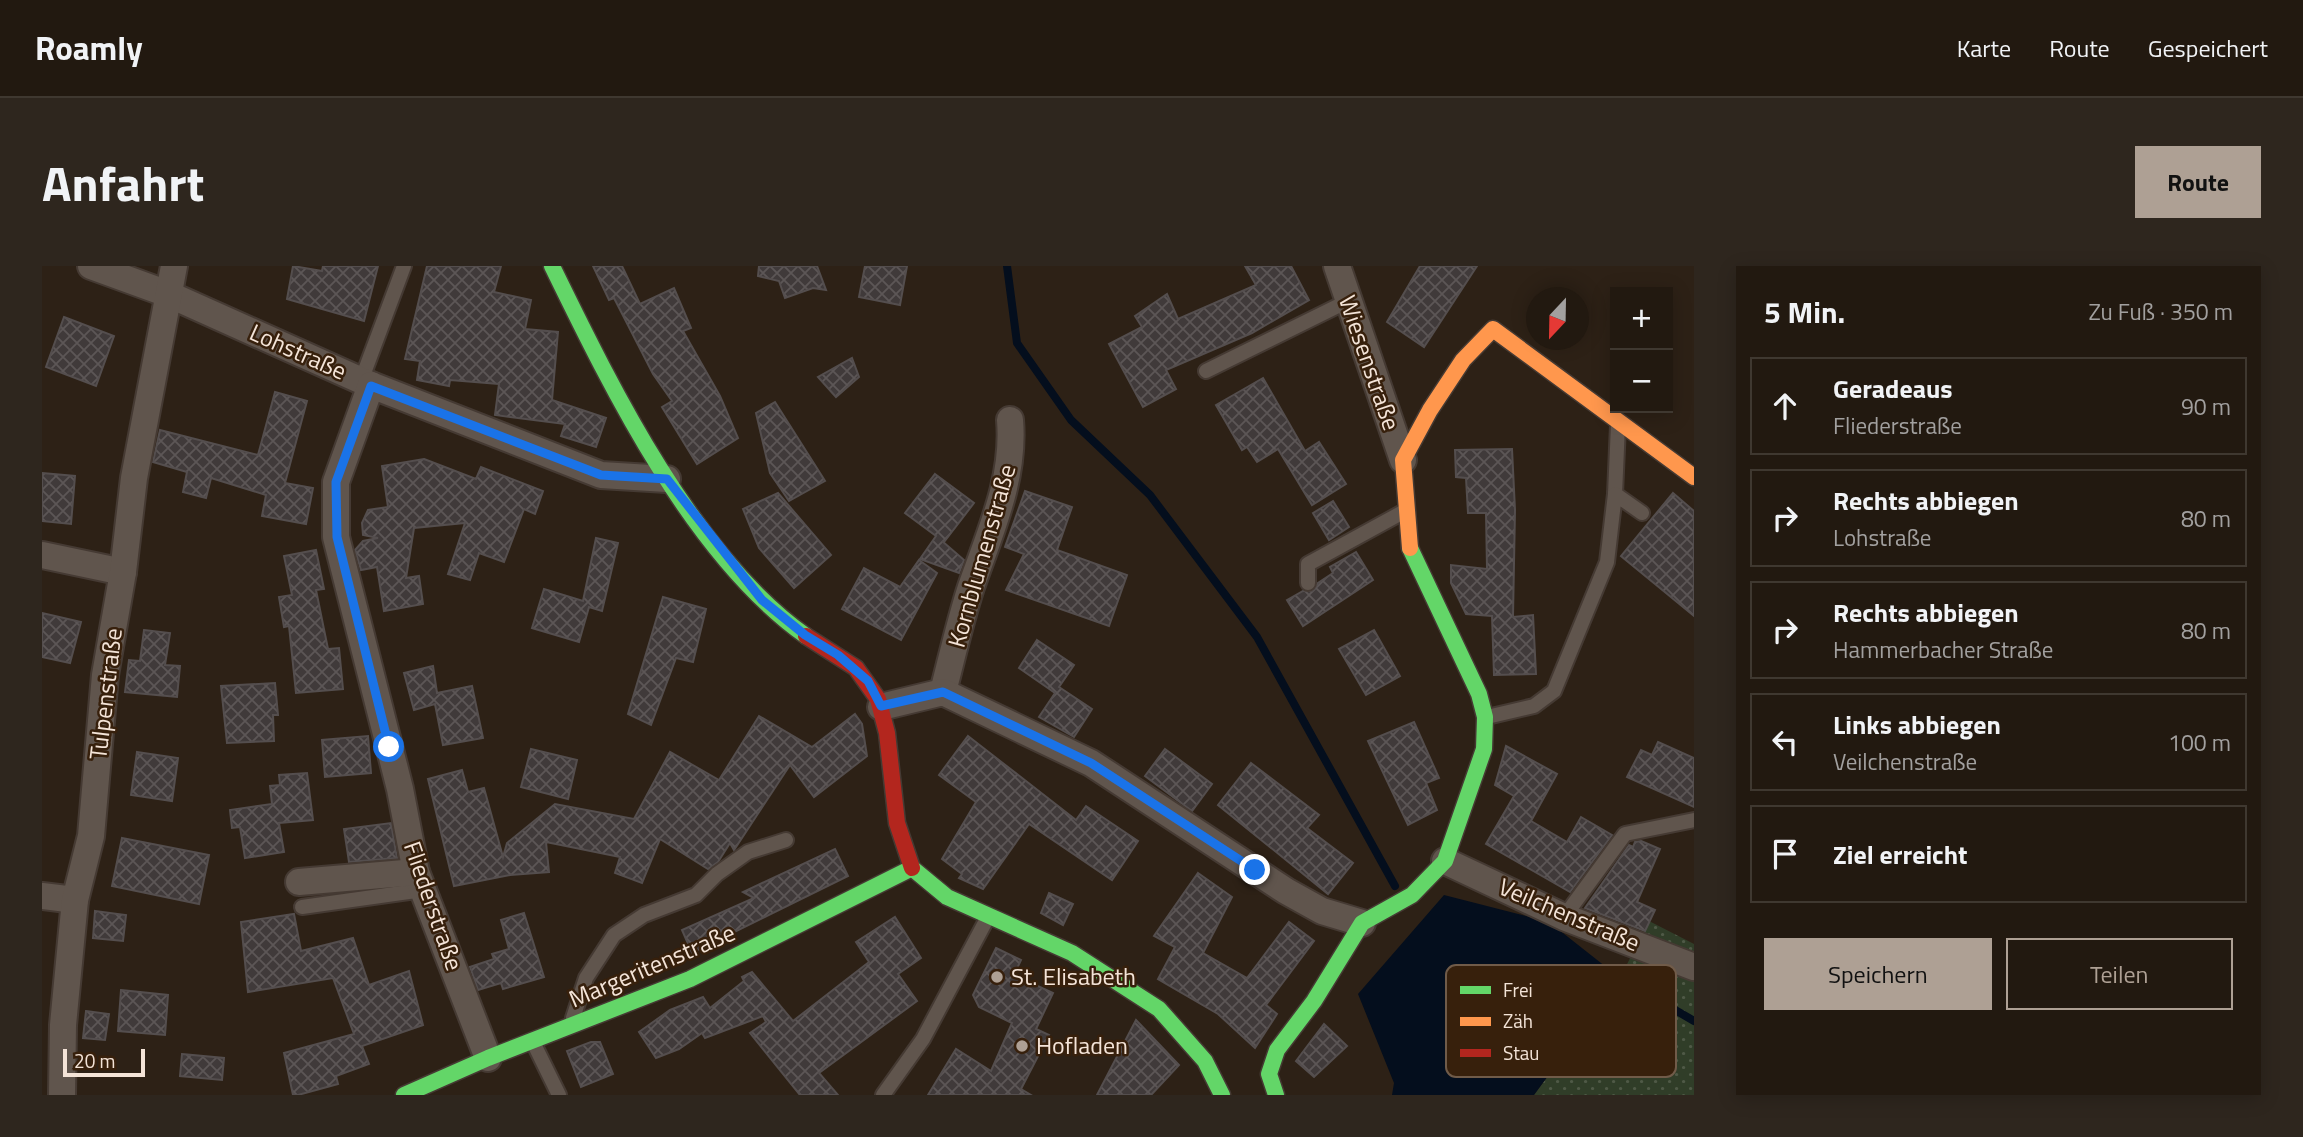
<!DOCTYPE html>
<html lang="de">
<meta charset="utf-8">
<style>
body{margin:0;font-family:"Titillium Web",sans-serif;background:#2e261e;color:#f1f3f6}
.controls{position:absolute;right:21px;top:21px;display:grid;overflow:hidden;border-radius:0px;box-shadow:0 4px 18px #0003}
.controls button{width:63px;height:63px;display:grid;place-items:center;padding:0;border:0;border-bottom:2px solid #3f3830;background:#221910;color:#f1f3f6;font:35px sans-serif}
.compass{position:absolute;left:1484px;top:21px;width:63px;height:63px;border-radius:50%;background:#221910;box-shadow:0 4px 18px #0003;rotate:202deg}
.scale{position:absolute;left:21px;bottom:18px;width:82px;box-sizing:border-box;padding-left:7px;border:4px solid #f4e4d8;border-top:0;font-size:19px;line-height:24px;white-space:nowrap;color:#f4e4d8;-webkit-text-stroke:5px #37200c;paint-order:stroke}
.stop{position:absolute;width:21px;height:21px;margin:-16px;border:5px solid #1a73e8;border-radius:50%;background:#fff}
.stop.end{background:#1a73e8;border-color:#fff;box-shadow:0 2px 7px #0008}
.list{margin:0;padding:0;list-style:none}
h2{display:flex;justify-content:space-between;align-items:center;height:91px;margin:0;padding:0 28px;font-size:30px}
h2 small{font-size:23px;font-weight:400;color:#a2a09f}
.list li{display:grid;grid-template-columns:46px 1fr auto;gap:21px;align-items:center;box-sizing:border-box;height:98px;margin:0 14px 14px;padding:0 14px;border:2px solid #3f3830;border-radius:0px}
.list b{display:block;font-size:26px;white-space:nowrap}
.list p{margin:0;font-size:23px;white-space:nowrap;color:#a2a09f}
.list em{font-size:23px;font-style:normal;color:#a2a09f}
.actions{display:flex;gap:14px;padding:21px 28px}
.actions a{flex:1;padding:16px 0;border:2px solid #aea094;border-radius:0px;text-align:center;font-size:24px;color:#aea094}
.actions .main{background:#aea094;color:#111}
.icon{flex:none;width:38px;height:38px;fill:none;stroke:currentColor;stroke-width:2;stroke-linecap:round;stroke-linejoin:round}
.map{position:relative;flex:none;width:1652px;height:829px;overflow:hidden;border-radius:0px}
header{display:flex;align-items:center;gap:42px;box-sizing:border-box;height:98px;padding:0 35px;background:#221910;border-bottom:2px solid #3f3830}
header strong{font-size:33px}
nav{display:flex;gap:38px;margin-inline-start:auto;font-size:24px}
.intro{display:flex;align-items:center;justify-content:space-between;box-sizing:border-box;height:168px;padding:0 42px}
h1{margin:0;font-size:49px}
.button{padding:18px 32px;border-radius:0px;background:#aea094;color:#111;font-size:24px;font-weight:700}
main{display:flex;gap:42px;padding:0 42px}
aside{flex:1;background:#221910;border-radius:0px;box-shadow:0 4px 18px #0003}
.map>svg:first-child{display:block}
.grass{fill:url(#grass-dots)}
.water{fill:#040e1d}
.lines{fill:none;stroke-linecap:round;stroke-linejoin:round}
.stream{stroke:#040e1d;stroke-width:8}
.building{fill:url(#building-cross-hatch);stroke:#544e4e;stroke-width:2}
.lane-casing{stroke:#453a33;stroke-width:18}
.street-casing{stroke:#453a33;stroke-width:30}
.fast-casing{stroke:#453a33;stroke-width:19}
.slow-casing{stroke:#453a33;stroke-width:19}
.jam-casing{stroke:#453a33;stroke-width:19}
.lane{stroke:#60554d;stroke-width:14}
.street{stroke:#60554d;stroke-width:26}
.fast{stroke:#63d668;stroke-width:16}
.slow{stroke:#ff974d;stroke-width:16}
.jam{stroke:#b3261e;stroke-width:16}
.route{stroke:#1a73e8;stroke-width:9}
.poi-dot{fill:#aea094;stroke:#37200c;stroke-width:2.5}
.labels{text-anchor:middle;stroke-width:5;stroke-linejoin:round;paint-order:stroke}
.street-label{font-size:24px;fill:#f4e4d8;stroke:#37200c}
.poi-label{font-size:24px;fill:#f4e4d8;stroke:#37200c;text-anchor:start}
.key{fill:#37200c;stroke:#705b49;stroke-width:2}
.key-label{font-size:19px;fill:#f4e4d8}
</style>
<header>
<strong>Roamly</strong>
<nav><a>Karte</a><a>Route</a><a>Gespeichert</a></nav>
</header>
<div class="intro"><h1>Anfahrt</h1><a class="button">Route</a></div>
<main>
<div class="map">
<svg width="1652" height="829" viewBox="0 0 1652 829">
<defs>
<pattern id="grass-dots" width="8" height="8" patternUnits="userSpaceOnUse" patternTransform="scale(1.75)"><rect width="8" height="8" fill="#303d28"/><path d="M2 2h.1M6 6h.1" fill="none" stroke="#4f5946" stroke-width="1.8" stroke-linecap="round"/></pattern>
<pattern id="building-cross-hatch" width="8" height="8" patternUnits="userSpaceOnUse" patternTransform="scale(1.75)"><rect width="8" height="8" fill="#403a3a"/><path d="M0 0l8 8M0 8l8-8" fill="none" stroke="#5c5656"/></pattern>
</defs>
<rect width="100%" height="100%" fill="#2d2116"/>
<polygon class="grass" points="1607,655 1652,678 1652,829 1492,829 1578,712"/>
<polygon class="water" points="1402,629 1507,656 1578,712 1492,829 1350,829 1352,817 1316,728"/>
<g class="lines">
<g class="stream">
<polyline points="965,0 975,77 1029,154 1108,229 1215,371 1353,620"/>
<polyline points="1578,712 1652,755"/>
</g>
</g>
<g class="building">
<polygon points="251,0 280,5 281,0 336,0 322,55 245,33"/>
<polygon points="385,0 459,0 452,26 489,34 483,63 516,66 510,134 564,152 554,181 519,170 523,158 453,149 457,118 408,114 407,120 375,114 378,95 363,93"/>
<polygon points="551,0 580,0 598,38 632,22 649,62 641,65 678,130 696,172 655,198 620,141 630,135 611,108 572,32 567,34"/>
<polygon points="717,0 775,0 784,24 771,22 743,32 737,15 716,10"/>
<polygon points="823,0 865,0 858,39 817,31"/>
<polygon points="1203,0 1249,0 1267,34 1210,67 1124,104 1134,123 1101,141 1067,78 1100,61 1093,50 1125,28 1136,53 1214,19"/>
<polygon points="1378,0 1435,0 1382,81 1345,56"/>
<polygon points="22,51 72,70 54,120 4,101"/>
<polygon points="810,92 817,111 794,131 776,111"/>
<polygon points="1221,112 1263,185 1277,176 1304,218 1270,239 1236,183 1215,196 1205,181 1200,184 1174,139"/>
<polygon points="233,126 265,135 243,217 271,222 264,258 220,250 224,229 169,212 164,232 141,226 145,206 111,196 118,164 216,189"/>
<polygon points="733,136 783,215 747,235 728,207 714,147"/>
<polygon points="1470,183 1473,244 1471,351 1491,349 1494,408 1452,409 1450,350 1424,348 1409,317 1409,299 1445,303 1444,247 1426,247 1424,212 1414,211 1413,184"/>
<polygon points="382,193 434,213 439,201 501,225 493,248 482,243 462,296 437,287 428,314 406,308 423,257 372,262 364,312 377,310 381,338 342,345 335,301 319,304 313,284 321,275 336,272 321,269 320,257 326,244 346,241 340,200"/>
<polygon points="0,207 33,210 29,258 0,255"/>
<polygon points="893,208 932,237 902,276 900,275 922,294 917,307 878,293 894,270 863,247"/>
<polygon points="983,225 1030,241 1015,284 1085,309 1067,360 964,324 982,288 963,281"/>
<polygon points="736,227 789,289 752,322 717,282 701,243"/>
<polygon points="1631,227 1652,245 1652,350 1579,290"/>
<polygon points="1291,235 1307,261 1287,274 1271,247"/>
<polygon points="554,272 576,277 560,345 547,341 537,376 490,362 502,323 541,335"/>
<polygon points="274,284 282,323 274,324 286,383 297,382 301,423 254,427 247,360 242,361 237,331 250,329 242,290"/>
<polygon points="1314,286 1331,314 1261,360 1245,334 1261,325 1271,325 1276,317 1291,307 1288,301"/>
<polygon points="877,294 895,307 859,374 800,343 822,302 858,321"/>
<polygon points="621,331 664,343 651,396 634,392 609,459 586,448"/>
<polygon points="0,347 39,356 28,397 0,391"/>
<polygon points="102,364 128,367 123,399 138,400 135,431 83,426 87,394 98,395"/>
<polygon points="1332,364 1358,410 1324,429 1297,383"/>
<polygon points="995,374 1032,399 1017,421 1050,443 1032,471 997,451 1013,427 977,402"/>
<polygon points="391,400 395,427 430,420 441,472 401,479 393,438 372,444 362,407"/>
<polygon points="233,417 236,449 231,449 232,475 185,477 179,420"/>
<polygon points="813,448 820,458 825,490 772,531 748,499 692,584 688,577 676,596 666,603 618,573 600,617 573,607 578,591 504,576 507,606 468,609 412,620 386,513 420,504 426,526 442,522 461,591 465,577 513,538 592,553 628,486 677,514 717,450 770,481"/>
<polygon points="1372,456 1397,512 1384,517 1395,544 1366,559 1326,475"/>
<polygon points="326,470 329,507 283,511 280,474"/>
<polygon points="926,470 1034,554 1044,540 1096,575 1070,614 987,558 941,623 917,612 920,608 900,593 934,536 897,509"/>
<polygon points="1616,476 1652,492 1652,541 1585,511 1599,484 1610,489"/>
<polygon points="1464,480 1515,508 1489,555 1525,576 1539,551 1570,569 1528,626 1444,578 1472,530 1453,519"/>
<polygon points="489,483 535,494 526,533 479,521"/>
<polygon points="1123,483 1170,518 1150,545 1103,510"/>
<polygon points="95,486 136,492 130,535 89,529"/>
<polygon points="1209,497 1277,549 1265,562 1311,597 1286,628 1176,539"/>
<polygon points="265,507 271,554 237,557 242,586 203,592 198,561 190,562 188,544 230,538 228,520 238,519 237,509"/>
<polygon points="349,557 355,592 307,596 302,563"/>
<polygon points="80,572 167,589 157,638 70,620"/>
<polygon points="1599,575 1618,583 1595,636 1613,644 1603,665 1543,642 1587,579 1591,581 1593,576"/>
<polygon points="793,583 806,610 650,687 640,664 712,632 701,626"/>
<polygon points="1156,607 1190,631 1161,687 1205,712 1247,656 1272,675 1224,739 1235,748 1213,782 1176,748 1116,713 1133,681 1112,670"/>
<polygon points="1007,627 1031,638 1021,659 999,647"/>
<polygon points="53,645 84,649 81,675 51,672"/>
<polygon points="482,647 502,711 461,723 459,717 436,724 428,701 452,693 450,688 467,683 459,654"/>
<polygon points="252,648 259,685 311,672 327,719 367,705 381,759 320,780 327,798 294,810 296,818 256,829 251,829 242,787 312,768 291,712 206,726 199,656"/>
<polygon points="853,651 879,692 856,708 875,735 777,807 796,829 758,829 708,767 724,756 721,750 663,772 660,767 637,783 614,792 597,766 628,744 661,731 668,742 702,715 700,711 710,706 751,755 827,696 814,676"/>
<polygon points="954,682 979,694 972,709 1011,727 994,763 1007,769 979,823 989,829 886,829 914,783 949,805 970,757 937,741 931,729"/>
<polygon points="79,724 126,729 123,769 76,765"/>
<polygon points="44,745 67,748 63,774 41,772"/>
<polygon points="1094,754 1137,799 1109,829 1055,829"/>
<polygon points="1282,758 1305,780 1272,811 1254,795"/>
<polygon points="549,776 558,776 571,808 539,821 525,785"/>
<polygon points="140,788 182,792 180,814 138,810"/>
</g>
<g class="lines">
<defs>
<g id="lane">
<polyline points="1164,105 1306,35"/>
<polyline points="319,115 362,0"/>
<polyline points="1573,228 1576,159"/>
<polyline points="1266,317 1266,298 1361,246"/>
<polyline points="1445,451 1492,440 1512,425 1565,296 1573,228 1600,247"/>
<polyline points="260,641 381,624"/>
<polyline points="1522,651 1583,568 1652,554"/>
<polyline points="531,752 544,712 572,669 602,649 654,629 675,608 706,586 744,574"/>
<polyline points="491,776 517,829"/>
<polyline points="841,829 881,773 946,651"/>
</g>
<g id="street">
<polyline points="49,0 126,28 329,119 559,209 625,213"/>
<polyline points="1295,0 1361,194"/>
<polyline points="329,119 294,216 294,271 358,523 374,606 446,792"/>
<polyline points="0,289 81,306"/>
<path d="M901,426C910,391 918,355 929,321C948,266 973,213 968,154"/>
<polyline points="839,441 901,426 1049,497 1244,625 1280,645 1320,657"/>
<polyline points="1403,595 1522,651 1652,701"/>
<polyline points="257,616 374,606"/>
<polyline points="0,630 33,634"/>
<polyline points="20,829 21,759 33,634 49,570 63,409 81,306 92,212 132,0"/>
</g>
<g id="fast">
<path d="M510,0C570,123 651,290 764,370"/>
<polyline points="870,602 905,631 1030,687 1117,743 1163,795 1180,829"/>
<polyline points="362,829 446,792 648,713 870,602"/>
<polyline points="1234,829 1227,808 1235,784 1272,735 1320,657 1370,629 1403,595 1442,483 1443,451 1437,428 1368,282"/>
</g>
<polyline id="slow" points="1368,282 1361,194 1388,144 1421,94 1451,63 1652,211"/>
<polyline id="jam" points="764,370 814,402 836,433 845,467 855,557 870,602"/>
</defs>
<use href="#lane" class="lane-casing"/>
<use href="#street" class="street-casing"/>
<use href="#fast" class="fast-casing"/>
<use href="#slow" class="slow-casing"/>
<use href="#jam" class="jam-casing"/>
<use href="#lane" class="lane"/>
<use href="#street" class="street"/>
<use href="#fast" class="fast"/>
<use href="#slow" class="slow"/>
<use href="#jam" class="jam"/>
</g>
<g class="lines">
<polyline class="route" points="347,481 295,271 294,216 329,120 559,209 625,213 720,334 763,369 796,389 826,415 839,440 901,426 1049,497 1213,604"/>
</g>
<g class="poi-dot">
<circle cx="955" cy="711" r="7"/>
<circle cx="980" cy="780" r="7"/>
</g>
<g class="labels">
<g class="street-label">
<text transform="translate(256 86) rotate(24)" y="8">Lohstraße</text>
<text transform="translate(1327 97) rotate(71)" y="8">Wiesenstraße</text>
<text transform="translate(940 290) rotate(-74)" y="8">Kornblumenstraße</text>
<text transform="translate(64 428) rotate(-83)" y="8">Tulpenstraße</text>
<text transform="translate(391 640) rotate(71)" y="8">Fliederstraße</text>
<text transform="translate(1527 649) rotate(23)" y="8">Veilchenstraße</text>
<text transform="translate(610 700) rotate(-23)" y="8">Margeritenstraße</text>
</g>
<g class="poi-label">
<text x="969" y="719">St. Elisabeth</text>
<text x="994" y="788">Hofladen</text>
</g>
</g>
<rect x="1404" y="699" width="230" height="112" rx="10" class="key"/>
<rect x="1418" y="720" width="31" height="8" fill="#63d668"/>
<rect x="1418" y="751" width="31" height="9" fill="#ff974d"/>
<rect x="1418" y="783" width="31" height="8" fill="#b3261e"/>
<g class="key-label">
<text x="1461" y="731">Frei</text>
<text x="1461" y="762">Zäh</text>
<text x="1461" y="794">Stau</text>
</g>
</svg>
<div class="controls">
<button>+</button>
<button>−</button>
</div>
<svg class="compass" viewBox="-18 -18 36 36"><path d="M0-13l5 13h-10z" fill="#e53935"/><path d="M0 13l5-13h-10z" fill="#a2a09f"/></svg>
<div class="scale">20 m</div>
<div class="stop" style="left:347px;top:481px"></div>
<div class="stop end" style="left:1213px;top:604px"></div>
</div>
<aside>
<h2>5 Min.<small>Zu Fuß · 350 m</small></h2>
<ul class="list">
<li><svg class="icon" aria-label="ahead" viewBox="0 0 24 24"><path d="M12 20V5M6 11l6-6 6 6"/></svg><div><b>Geradeaus</b><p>Fliederstraße</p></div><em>90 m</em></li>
<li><svg class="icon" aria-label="right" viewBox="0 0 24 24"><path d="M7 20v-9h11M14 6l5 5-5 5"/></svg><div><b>Rechts abbiegen</b><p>Lohstraße</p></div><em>80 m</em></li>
<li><svg class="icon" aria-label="right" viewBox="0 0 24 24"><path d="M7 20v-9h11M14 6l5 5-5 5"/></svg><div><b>Rechts abbiegen</b><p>Hammerbacher Straße</p></div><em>80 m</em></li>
<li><svg class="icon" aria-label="left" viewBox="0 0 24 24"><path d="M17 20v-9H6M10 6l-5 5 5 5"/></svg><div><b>Links abbiegen</b><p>Veilchenstraße</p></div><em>100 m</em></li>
<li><svg class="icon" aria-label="arrive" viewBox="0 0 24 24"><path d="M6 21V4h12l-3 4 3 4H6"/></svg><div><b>Ziel erreicht</b></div></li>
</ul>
<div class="actions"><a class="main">Speichern</a><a>Teilen</a></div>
</aside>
</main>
